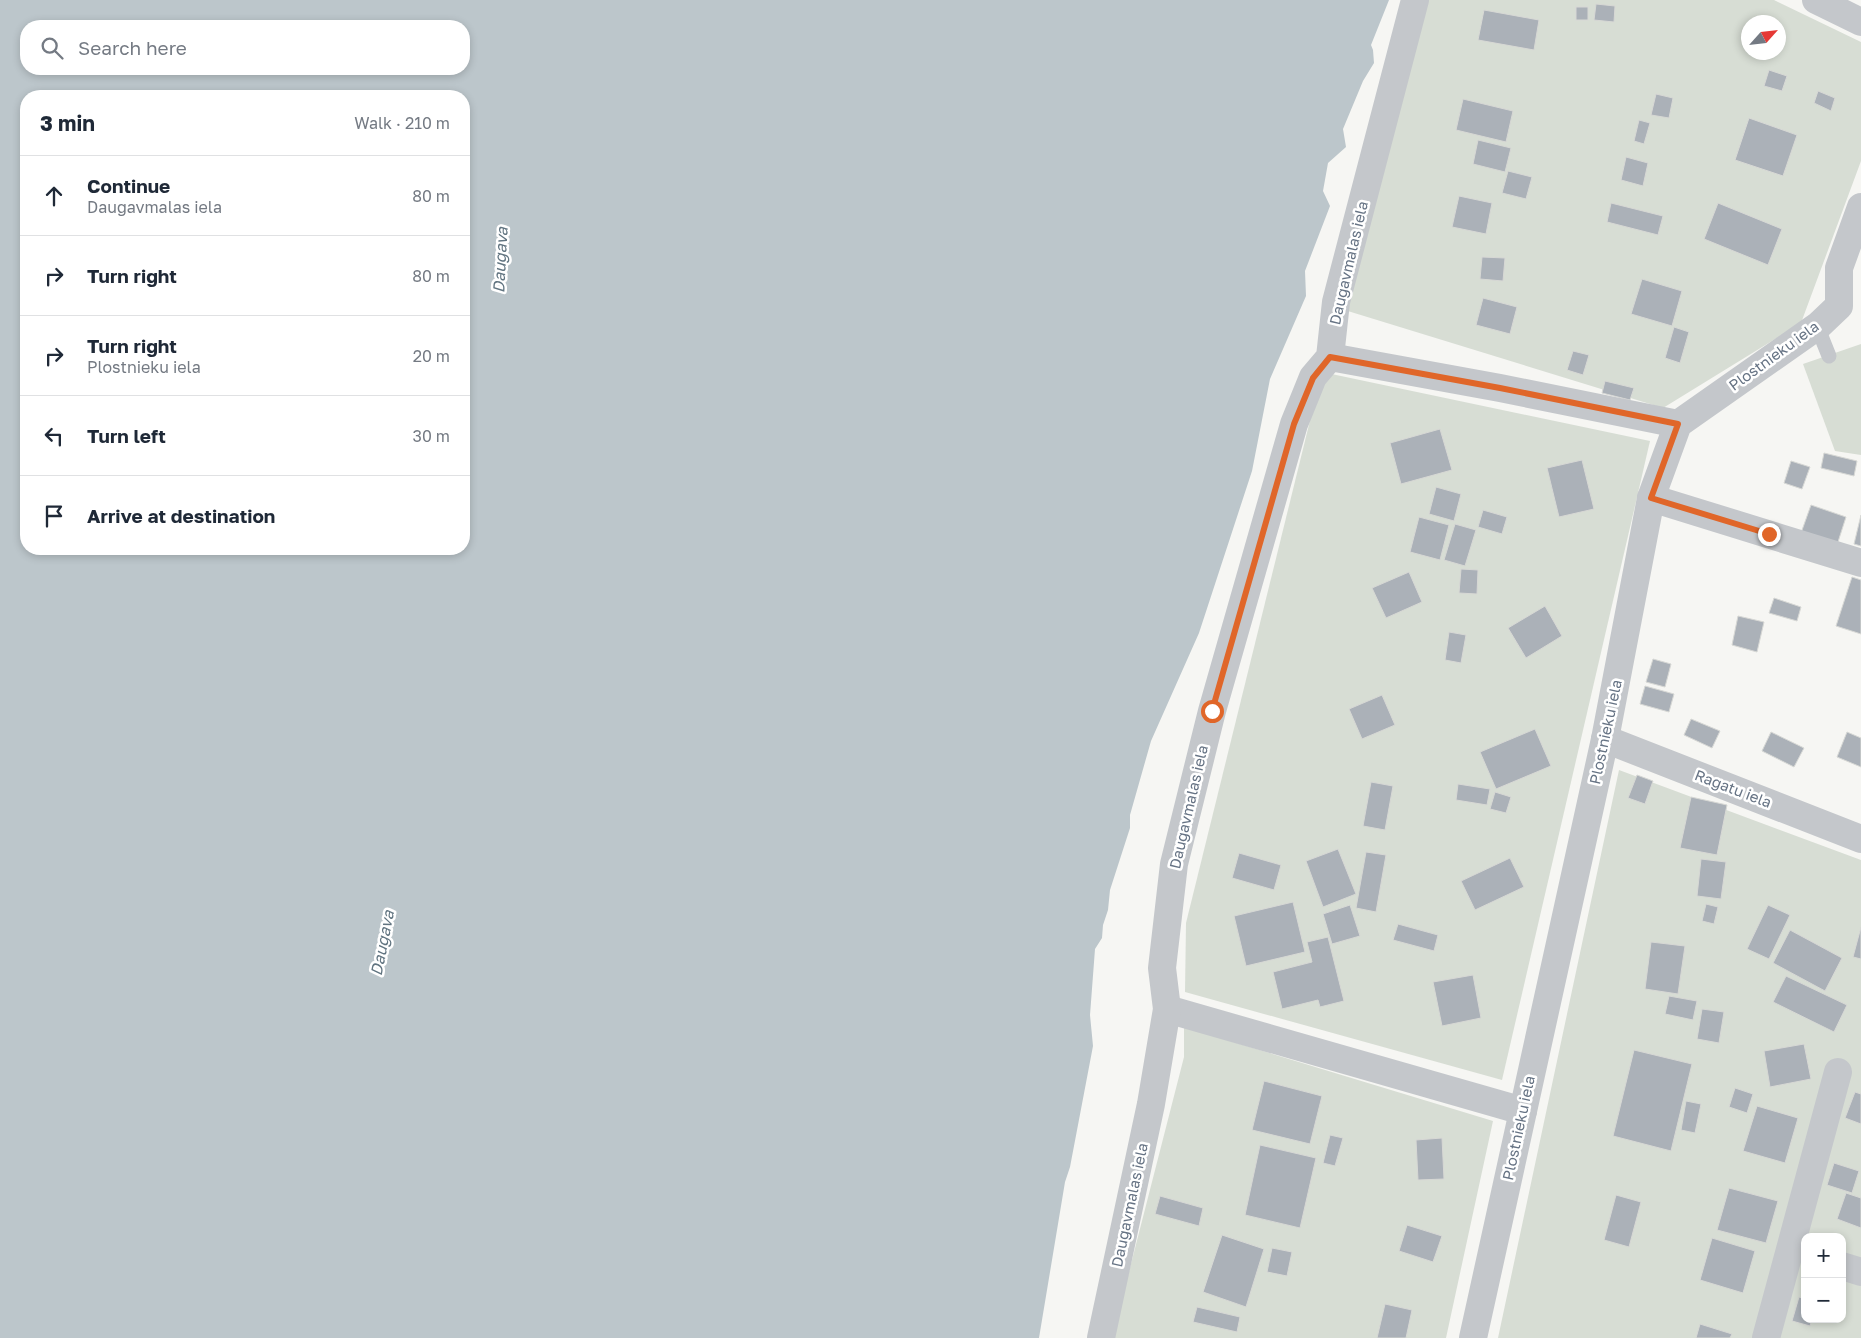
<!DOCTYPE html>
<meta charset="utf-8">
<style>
body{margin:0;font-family:"Golos Text",sans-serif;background:#f2f2f3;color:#1f2937}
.controls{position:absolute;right:15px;bottom:15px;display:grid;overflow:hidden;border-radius:10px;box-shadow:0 2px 8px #0003}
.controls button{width:45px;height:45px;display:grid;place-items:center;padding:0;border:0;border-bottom:1px solid #e0e1e3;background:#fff;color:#1f2937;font:25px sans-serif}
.compass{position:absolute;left:1741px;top:15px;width:45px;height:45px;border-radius:50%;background:#fff;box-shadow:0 2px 8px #0003;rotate:63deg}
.stop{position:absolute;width:15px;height:15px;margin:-11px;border:4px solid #e06629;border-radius:50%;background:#fff}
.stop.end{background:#e06629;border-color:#fff;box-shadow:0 1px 5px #0008}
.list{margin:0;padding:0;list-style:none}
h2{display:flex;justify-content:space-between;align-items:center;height:65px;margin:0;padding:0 20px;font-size:21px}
h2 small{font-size:16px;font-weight:400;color:#747a83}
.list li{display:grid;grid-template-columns:32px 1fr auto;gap:15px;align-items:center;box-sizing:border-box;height:80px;padding:0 20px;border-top:1px solid #e0e1e3}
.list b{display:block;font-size:19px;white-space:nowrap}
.list p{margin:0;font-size:16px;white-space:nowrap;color:#747a83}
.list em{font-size:16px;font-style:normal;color:#747a83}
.icon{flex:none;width:28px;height:28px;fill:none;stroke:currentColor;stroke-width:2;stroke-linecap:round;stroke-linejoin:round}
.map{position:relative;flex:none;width:1861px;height:1338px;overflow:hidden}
.search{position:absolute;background:#fff;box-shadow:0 2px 8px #0003;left:20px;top:20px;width:450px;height:55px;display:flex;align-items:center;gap:12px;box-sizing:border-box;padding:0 18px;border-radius:20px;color:#747a83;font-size:19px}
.panel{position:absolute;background:#fff;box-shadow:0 2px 8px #0003;left:20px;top:90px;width:450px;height:465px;border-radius:20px}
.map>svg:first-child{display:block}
.green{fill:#d7ddd4;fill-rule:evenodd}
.water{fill:#bcc6cb;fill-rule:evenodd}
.building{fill:#abb1b8;stroke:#d7d8d5}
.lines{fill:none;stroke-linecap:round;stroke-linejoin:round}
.lane{stroke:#c4c7cb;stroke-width:15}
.street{stroke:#c4c7cb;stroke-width:28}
.route{stroke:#e06629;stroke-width:6}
.labels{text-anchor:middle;stroke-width:5;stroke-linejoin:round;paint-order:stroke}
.street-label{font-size:15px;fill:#667384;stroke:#fff}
.water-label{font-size:16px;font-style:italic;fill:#617480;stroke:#fff}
</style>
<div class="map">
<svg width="1861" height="1338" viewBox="0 0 1861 1338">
<rect width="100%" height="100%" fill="#f6f6f3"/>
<g class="green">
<path d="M1427,0H1774L1861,42V161L1801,323L1663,408L1338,308ZM1748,22H1778V52H1748Z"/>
<polygon points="1861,344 1861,455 1835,451 1803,364"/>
<polygon points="1322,372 1650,441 1502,1080 1185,992 1186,923"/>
<path d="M1619,770L1861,860V1338H1498ZM1805,1237H1842V1319H1805Z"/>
<polygon points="1184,1027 1493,1121 1446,1338 1112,1338 1184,1057"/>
</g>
<path class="water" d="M0,0H1389L1371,45L1373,50L1374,63L1363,81L1343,129L1346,147L1328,163L1323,191L1330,206L1305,271L1306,296L1270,379L1252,471L1199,633L1151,741L1130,815V828L1110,890L1108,910L1103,925L1102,938L1095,949L1090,1015L1093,1046L1070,1167L1065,1182L1039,1338H0ZM26,26H464V69H26ZM26,96H464V549H26Z"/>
<g class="building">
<polygon points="1596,4 1615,6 1614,22 1594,20"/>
<rect x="1576" y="7" width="12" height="13"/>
<polygon points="1484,10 1539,20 1534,50 1478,40"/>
<polygon points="1769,70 1787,76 1782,91 1764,86"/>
<polygon points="1818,91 1835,98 1831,111 1814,103"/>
<polygon points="1656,94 1673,98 1669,118 1651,115"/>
<polygon points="1463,99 1513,111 1506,142 1456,130"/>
<polygon points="1749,118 1797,135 1783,176 1735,160"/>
<polygon points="1639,120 1650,123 1644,144 1634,141"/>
<polygon points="1478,140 1511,148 1505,172 1473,164"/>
<polygon points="1626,157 1648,163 1643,186 1621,180"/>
<polygon points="1508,171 1532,177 1526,199 1502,193"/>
<polygon points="1459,196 1492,203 1486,234 1452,227"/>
<polygon points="1611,203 1663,216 1658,235 1607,222"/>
<polygon points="1718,203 1782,229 1768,265 1704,239"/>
<polygon points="1482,257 1505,258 1503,281 1480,279"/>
<polygon points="1642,279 1682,291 1672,326 1631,314"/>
<polygon points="1483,298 1517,307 1510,334 1476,325"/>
<polygon points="1674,327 1689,332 1680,363 1665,358"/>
<polygon points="1573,351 1589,355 1583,375 1567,370"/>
<polygon points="1605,381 1634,388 1630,400 1602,393"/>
<polygon points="1440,429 1452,470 1401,484 1390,443"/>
<polygon points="1824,453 1857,461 1854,476 1821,468"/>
<polygon points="1582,460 1594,509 1559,517 1547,468"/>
<polygon points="1791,461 1810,467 1802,489 1784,483"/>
<polygon points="1436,487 1461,494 1454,521 1429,514"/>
<polygon points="1811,505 1846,517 1837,545 1801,533"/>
<polygon points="1483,510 1507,517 1502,534 1478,527"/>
<polygon points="1861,515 1861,546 1854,544"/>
<polygon points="1419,517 1449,525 1440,560 1410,552"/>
<polygon points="1455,524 1476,530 1465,566 1444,560"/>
<polygon points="1461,569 1478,570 1477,594 1459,593"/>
<polygon points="1409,572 1422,602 1386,618 1372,588"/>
<polygon points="1852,577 1861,580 1861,634 1836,626"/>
<polygon points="1774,598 1801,607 1797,621 1769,613"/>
<polygon points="1545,606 1562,636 1526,658 1508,628"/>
<polygon points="1738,616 1764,622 1757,652 1732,645"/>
<polygon points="1449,632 1466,635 1461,663 1445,660"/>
<polygon points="1653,659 1671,664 1665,687 1646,682"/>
<polygon points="1645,686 1674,694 1669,712 1640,704"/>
<polygon points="1382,695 1395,725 1362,739 1349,709"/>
<polygon points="1691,719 1720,731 1712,748 1684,735"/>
<polygon points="1535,729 1551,766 1496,789 1480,752"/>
<polygon points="1771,732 1804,748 1794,767 1762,751"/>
<polygon points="1847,732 1861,738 1861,767 1837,757"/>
<polygon points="1637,775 1653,781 1645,804 1628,798"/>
<polygon points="1371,782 1393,786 1385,830 1363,826"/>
<polygon points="1458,784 1490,789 1487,805 1456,800"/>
<polygon points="1495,792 1511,797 1506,813 1490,809"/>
<polygon points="1691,797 1727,805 1717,855 1680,848"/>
<polygon points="1338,849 1356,894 1323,907 1306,861"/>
<polygon points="1366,852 1386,855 1376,912 1356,908"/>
<polygon points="1239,853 1281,865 1274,890 1232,878"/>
<polygon points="1510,858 1524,887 1475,910 1461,881"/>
<polygon points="1701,859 1726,862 1721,899 1697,896"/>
<polygon points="1293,902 1305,952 1246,966 1234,916"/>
<polygon points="1706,904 1718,907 1714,924 1702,921"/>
<polygon points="1350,905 1360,936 1332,944 1323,914"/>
<polygon points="1768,905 1790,915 1769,959 1747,949"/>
<polygon points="1398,924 1438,935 1434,951 1393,940"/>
<polygon points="1861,927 1861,959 1853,957"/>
<polygon points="1790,930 1842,958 1825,991 1773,963"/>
<polygon points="1328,937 1344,1001 1320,1007 1318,1000 1282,1009 1273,972 1312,962 1307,942"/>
<polygon points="1651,942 1685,946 1678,994 1645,989"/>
<polygon points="1473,975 1481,1018 1442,1026 1433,982"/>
<polygon points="1786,976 1847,1005 1834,1032 1773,1002"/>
<polygon points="1669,996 1697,1001 1693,1020 1665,1014"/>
<polygon points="1702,1009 1724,1012 1719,1043 1697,1039"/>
<polygon points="1804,1044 1811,1079 1770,1087 1764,1051"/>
<polygon points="1634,1050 1692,1064 1671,1151 1613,1136"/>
<polygon points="1264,1081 1322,1096 1310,1144 1252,1130"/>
<polygon points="1735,1088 1753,1094 1747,1113 1729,1107"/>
<polygon points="1855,1092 1861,1094 1861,1124 1845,1118"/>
<polygon points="1686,1101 1701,1104 1695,1133 1681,1130"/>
<polygon points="1757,1106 1798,1118 1785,1163 1743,1151"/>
<polygon points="1330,1135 1343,1138 1335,1166 1323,1163"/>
<polygon points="1442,1138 1444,1179 1418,1180 1416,1140"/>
<polygon points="1260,1145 1316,1158 1300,1228 1245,1215"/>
<polygon points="1834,1163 1859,1171 1852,1193 1827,1185"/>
<polygon points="1729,1188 1778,1201 1766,1243 1717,1230"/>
<polygon points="1846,1193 1861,1198 1861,1228 1837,1219"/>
<polygon points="1616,1195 1641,1202 1629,1247 1604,1240"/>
<polygon points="1160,1196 1203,1208 1199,1226 1155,1214"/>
<polygon points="1407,1225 1442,1236 1433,1262 1399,1251"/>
<polygon points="1222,1235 1264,1249 1246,1307 1203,1292"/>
<polygon points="1712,1238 1755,1251 1743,1293 1700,1280"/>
<polygon points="1272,1248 1292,1252 1287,1276 1267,1272"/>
<polygon points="1799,1297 1805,1299 1805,1319 1812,1319 1810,1326 1792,1321"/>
<polygon points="1385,1304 1412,1310 1406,1338 1377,1338"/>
<polygon points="1197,1307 1240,1317 1237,1332 1193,1322"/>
<polygon points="1700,1324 1732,1334 1730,1338 1696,1338"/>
</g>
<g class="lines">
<polyline class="lane" points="1817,326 1829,356"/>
<g class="street">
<polyline points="1816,0 1861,22"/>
<polyline points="1330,357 1500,388 1678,424"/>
<polyline points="1651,498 1861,563"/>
<polyline points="1605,739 1861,839"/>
<polyline points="1167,1009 1523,1111"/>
<polyline points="1842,1266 1861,1272"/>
<polyline points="1101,1338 1151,1104 1167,1009 1162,968 1174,864 1212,711 1294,424 1313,377 1330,357 1336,302 1415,0"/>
<polyline points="1473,1338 1605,739 1651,498 1678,424 1819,325 1839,306 1839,268 1861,207"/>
<polyline points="1766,1338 1838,1072"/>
</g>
</g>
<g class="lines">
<polyline class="route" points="1212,711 1294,424 1313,378 1330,357 1500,388 1678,424 1651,498 1769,534"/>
</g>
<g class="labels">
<g class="street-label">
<text transform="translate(1349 263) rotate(-77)" y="5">Daugavmalas iela</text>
<text transform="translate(1774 356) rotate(-36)" y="5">Plostnieku iela</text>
<text transform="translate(1606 732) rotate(-78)" y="5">Plostnieku iela</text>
<text transform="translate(1733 789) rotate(21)" y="5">Ragatu iela</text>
<text transform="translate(1189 807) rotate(-77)" y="5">Daugavmalas iela</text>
<text transform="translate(1519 1128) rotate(-78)" y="5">Plostnieku iela</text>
<text transform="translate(1130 1205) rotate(-78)" y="5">Daugavmalas iela</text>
</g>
<g class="water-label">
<text transform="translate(500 260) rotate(-87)" y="6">Daugava</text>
<text transform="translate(382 943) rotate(-79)" y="6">Daugava</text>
</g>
</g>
</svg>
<div class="controls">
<button>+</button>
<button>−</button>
</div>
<svg class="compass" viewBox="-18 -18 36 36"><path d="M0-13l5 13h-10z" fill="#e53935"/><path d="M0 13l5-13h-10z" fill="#747a83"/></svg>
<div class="stop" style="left:1212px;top:711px"></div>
<div class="stop end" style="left:1769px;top:534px"></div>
<div class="search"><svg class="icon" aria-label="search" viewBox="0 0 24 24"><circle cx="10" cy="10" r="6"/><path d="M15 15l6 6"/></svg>Search here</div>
<section class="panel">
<h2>3 min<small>Walk · 210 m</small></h2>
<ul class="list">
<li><svg class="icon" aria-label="ahead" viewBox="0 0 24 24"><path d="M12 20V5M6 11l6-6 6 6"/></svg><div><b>Continue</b><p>Daugavmalas iela</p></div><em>80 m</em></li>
<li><svg class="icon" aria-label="right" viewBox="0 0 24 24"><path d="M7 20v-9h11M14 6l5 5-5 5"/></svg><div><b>Turn right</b></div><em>80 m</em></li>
<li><svg class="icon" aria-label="right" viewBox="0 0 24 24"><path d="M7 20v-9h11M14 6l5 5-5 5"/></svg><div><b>Turn right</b><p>Plostnieku iela</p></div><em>20 m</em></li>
<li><svg class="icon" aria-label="left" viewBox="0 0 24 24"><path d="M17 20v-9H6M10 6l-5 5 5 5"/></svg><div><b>Turn left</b></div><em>30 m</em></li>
<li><svg class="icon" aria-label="arrive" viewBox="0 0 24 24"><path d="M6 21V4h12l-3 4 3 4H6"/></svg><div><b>Arrive at destination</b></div></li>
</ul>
</section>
</div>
